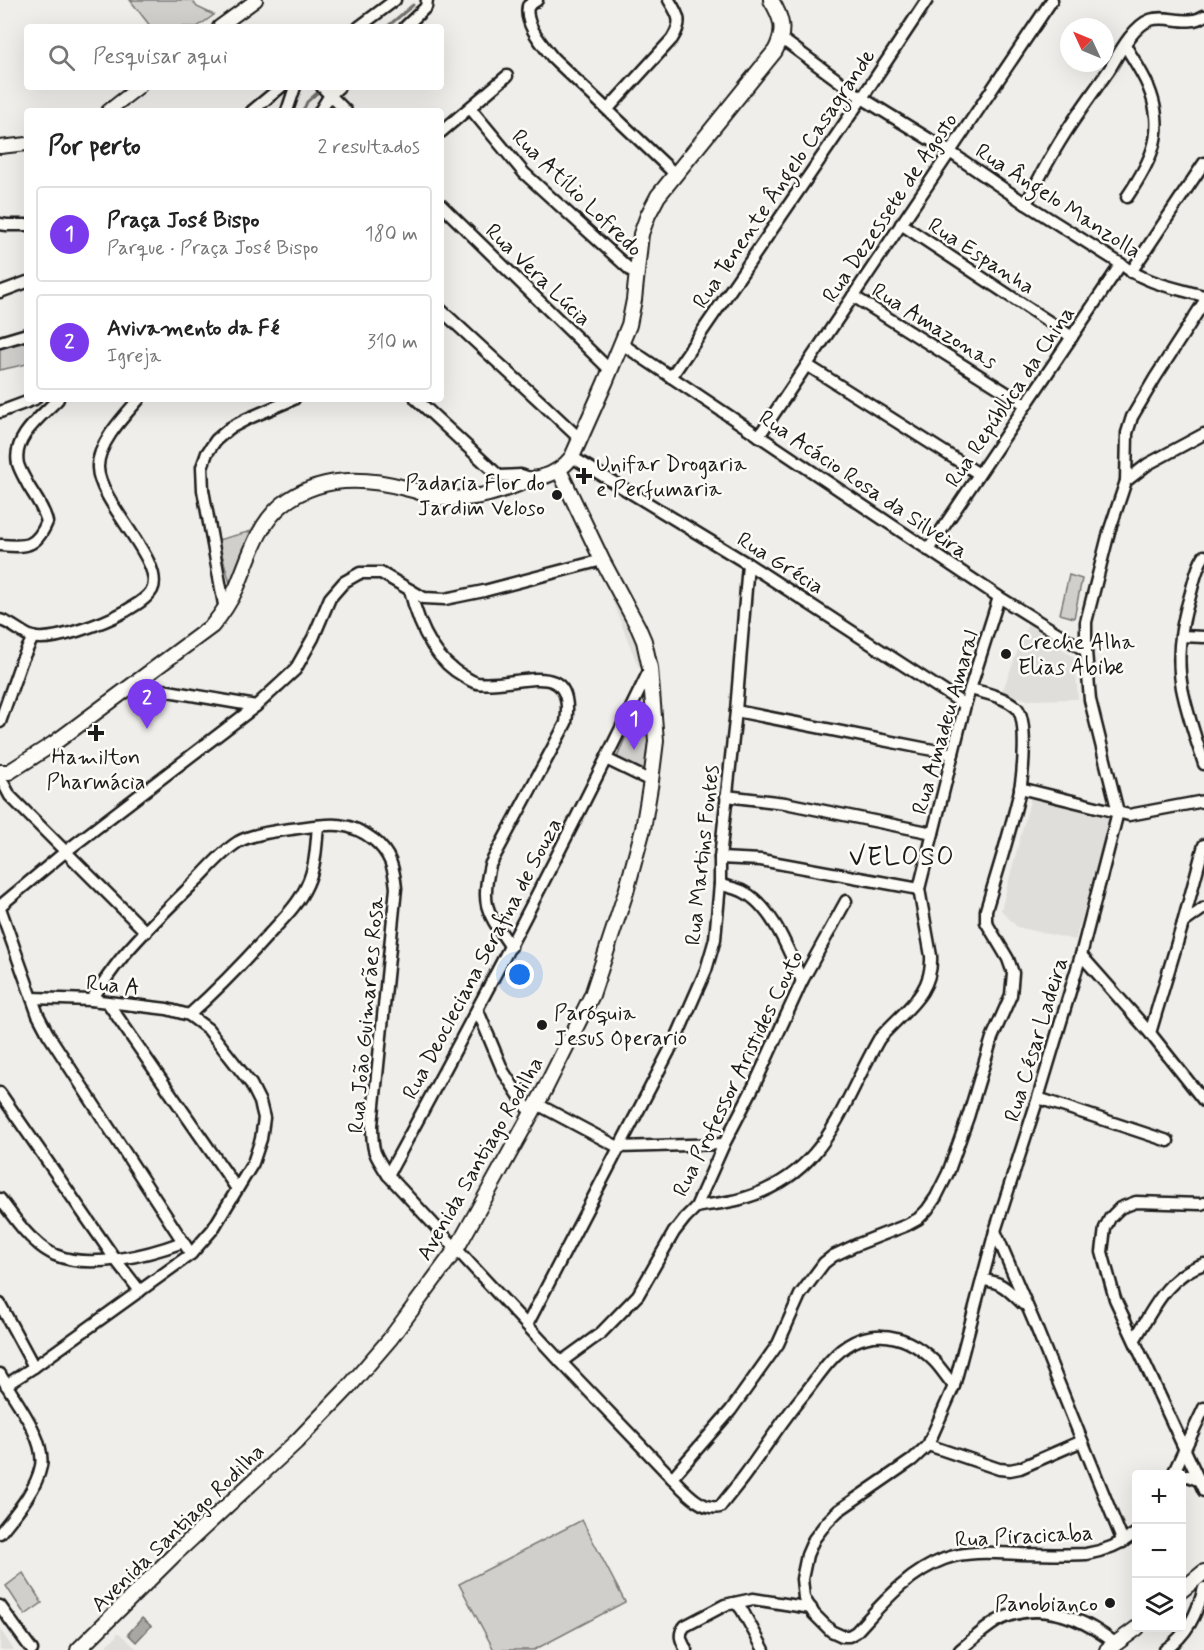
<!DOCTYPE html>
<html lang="pt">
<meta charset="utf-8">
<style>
body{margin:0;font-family:Mynerve,sans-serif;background:#f6f6f6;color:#222}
.controls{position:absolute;right:18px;bottom:18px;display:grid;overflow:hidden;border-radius:6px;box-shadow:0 6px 24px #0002}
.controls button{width:54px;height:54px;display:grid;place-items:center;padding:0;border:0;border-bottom:2px solid #e0e0e0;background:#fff;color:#222;font:30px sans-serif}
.compass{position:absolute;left:1060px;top:18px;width:54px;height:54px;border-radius:50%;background:#fff;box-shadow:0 6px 24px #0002;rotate:314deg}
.you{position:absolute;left:520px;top:975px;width:21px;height:21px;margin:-15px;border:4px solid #fff;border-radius:50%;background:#1a73e8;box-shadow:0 0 0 9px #1a73e833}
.badge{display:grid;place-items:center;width:39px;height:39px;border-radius:50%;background:#7c3aed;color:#fff;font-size:20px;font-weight:700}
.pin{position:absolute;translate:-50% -50px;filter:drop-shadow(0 2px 3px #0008)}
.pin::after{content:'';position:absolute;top:32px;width:21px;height:18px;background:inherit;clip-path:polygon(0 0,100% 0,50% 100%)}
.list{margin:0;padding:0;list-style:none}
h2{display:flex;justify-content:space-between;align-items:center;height:78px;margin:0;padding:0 24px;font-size:26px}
h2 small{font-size:20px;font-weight:400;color:#767676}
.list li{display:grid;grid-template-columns:39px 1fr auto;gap:18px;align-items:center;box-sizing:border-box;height:96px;margin:0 12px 12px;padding:0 12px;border:2px solid #e0e0e0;border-radius:6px}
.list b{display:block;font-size:22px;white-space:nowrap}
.list p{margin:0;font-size:20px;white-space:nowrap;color:#767676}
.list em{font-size:20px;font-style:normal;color:#767676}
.icon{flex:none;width:33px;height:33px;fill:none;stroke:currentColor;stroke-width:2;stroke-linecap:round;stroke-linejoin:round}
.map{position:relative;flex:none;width:1204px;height:1650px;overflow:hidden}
.search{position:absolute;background:#fff;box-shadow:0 6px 24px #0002;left:24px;top:24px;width:420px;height:66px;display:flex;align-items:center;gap:15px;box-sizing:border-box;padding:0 21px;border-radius:6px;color:#767676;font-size:22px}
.panel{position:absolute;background:#fff;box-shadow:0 6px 24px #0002;left:24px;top:108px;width:420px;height:294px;border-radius:6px}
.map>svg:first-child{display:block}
.built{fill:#e0deda}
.green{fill:#d0cfcc;stroke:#767674;stroke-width:1.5}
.water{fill:#a8a7a3;stroke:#706f6d;stroke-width:1.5}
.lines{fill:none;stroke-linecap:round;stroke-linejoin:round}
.stream{stroke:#706f6d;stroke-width:3}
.minor-casing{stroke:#1c1c1c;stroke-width:15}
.tertiary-casing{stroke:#1c1c1c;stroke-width:16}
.secondary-casing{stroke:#1c1c1c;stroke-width:18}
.minor{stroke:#fdfcf7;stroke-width:10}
.tertiary{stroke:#fdfcf7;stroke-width:12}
.secondary{stroke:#fdfcf7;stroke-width:14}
.poi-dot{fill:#1c1c1c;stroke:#fdfcf7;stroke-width:2}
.labels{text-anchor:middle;stroke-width:5;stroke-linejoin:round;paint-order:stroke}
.street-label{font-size:22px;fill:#1c1c1c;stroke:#fdfcf7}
.poi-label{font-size:22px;fill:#1c1c1c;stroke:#fdfcf7;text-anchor:start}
.quarter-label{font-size:26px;letter-spacing:1.5px;fill:#1c1c1c;stroke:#fdfcf7}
</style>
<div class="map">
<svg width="1204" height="1650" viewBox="0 0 1204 1650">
<rect width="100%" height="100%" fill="#f0eeea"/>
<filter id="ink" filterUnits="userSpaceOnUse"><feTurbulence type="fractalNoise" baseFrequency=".0167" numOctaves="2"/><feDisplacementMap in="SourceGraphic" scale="12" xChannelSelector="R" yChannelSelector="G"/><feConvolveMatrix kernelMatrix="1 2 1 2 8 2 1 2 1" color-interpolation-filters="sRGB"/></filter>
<g filter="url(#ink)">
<g class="built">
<polygon points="572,477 617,570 656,662 638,666 602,575 560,484"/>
<polygon points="1028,624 1075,658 1078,699 1028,700 1002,692"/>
<polygon points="1031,797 1113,819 1075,940 1017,927 1001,910"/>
<polygon points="0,1629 14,1650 0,1650"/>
<polygon points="117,1633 119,1633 138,1650 106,1650 107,1644 116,1637"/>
</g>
<g class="green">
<polygon points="130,0 192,0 197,7 214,15 197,27 151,27"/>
<polygon points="27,342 27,364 0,370 0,348"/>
<polygon points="255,530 231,587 218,540"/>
<polygon points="1069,575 1082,579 1074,618 1060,614"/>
<path d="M647,712C649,733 649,752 643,773L616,760L635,714Z"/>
<polygon points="582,1520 625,1602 534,1650 494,1650 459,1584"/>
<polygon points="23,1573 42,1603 25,1615 6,1586"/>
</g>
<polygon class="water" points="142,1618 151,1626 136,1642 128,1634"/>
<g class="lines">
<g class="stream">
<polyline points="387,27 413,5"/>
<polyline points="303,111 307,102 317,93"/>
</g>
<defs>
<g id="minor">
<path d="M537,0L528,6C524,24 542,44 553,58L675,174"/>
<polyline points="359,27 395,0"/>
<polyline points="405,27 426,7 427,0"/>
<path d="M782,39L862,98L950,152L1026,204L1121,264C1144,283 1176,288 1204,296"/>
<path d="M1125,45C1133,59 1142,72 1148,86C1167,131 1152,160 1127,197"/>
<polyline points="322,87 346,111"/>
<polyline points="470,108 524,173 636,275"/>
<path d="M608,109L672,39C683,22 679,16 669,0"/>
<polyline points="252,111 281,87"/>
<polyline points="287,111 295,87"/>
<polyline points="320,111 330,95 339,87"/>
<polyline points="441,132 507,76"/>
<path d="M1026,204C1038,180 1050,157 1064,135C1078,113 1094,91 1109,70C1118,55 1133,26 1150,20C1167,14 1188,27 1204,16"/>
<polyline points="441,205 610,370"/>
<polyline points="0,224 7,225 27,225"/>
<polyline points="901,224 1072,337"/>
<polyline points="1131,272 1204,163"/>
<polyline points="0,292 27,282"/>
<polyline points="853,296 1026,405"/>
<polyline points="441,310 545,406 580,439"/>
<polyline points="0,342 27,334"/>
<polyline points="622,344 999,597 1086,651"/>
<polyline points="807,365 979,474"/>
<polyline points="671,377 862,98 927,0"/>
<polyline points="416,399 499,476 521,475 533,479"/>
<polyline points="0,412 35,399"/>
<polyline points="759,436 1052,0"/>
<polyline points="572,457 748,564 965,705"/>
<polyline points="1126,481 1127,433 1132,417 1155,378 1204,302"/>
<path d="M0,545C26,547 36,548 47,522C44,508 35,497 28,485C25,479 20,471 18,464C12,437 42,416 58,399"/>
<polyline points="928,550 1121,264"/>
<path d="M1204,556C1196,568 1194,582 1190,596C1181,625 1176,657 1182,688C1187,713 1196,739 1204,764"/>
<path d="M410,590C418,623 433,660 465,677C468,679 473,682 477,683C515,689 576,653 566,723L490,865C480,907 488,913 511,947"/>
<polyline points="225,610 203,490 202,467 207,453 216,440 230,428 247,419 294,399"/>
<path d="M0,620C12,623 21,633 32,637C52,643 106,622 124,612C134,606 146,600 152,590C166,563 99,503 98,468C97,444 124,416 139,399"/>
<polyline points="1181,636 1204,637"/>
<polyline points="133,685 256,706"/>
<polyline points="736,711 953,754"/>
<polyline points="0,722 21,662 33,637"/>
<polyline points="606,759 651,781"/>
<polyline points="0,777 10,796 146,932"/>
<polyline points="1020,788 1129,815 1204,801"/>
<polyline points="726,796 785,803 933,833"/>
<polyline points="720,858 761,860 919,889"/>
<path d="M720,884C727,887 735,888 742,891C773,906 789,952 802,981"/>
<polyline points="0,906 65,852 256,706 295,670 313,638 330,598 344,582 360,573 381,573 424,598 445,599 484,591 602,560"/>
<polyline points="0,908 38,1015 48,1034 191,1254"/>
<polyline points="1183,923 1204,908"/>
<polyline points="1081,955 1150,1033 1204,1101"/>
<path d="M91,1000C102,985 112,969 124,955C146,929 172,904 197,880C210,867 222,852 238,842C252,834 274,831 291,829C324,825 346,818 374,840C390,853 394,868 396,888L372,1125C372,1151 374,1154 388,1175L561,1362L672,1478"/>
<polyline points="108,1003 237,1189"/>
<polyline points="478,1011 503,1071 531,1114"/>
<path d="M189,1015C218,989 245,961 271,932C285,917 299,903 307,885C316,866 316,846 318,826"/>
<polyline points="1150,1033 1183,923 1204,845"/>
<polyline points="0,1093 115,1259 140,1291"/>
<polyline points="1038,1098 1168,1141"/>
<polyline points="537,1104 618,1147 724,1144"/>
<path d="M388,1175C479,1008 567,840 650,669"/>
<path d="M0,1199C12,1214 21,1230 36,1242C41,1247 49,1252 55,1255C91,1270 148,1255 183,1242"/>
<polyline points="1204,1203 1201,1204 1136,1202 1120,1208 1110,1218 1105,1228 1102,1252 1115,1299 1204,1491"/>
<path d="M696,1207C711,1204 727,1203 741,1199C827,1175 840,1107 879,1039C902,1011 933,996 931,956L919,889L965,705L999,597"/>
<polyline points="995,1231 1034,1322 1123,1542"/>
<path d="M982,1280C1002,1281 1009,1291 1023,1304"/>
<polyline points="0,1304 34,1367"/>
<polyline points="527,1325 678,1034 706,970 715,939 720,884 720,858 736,711 748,564"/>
<path d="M1135,1339C1153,1309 1168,1275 1204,1264"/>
<polyline points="561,1362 601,1333 638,1295 674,1232 685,1218 696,1207 724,1144 755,1084 802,981 846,901"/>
<path d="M0,1374C13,1398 46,1438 41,1466C36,1491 15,1514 0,1533"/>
<polyline points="6,1385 34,1367 191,1254 213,1229 253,1163 261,1139 264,1118 260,1102 251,1084 208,1029 189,1015 167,1009 91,1000 32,998"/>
<path d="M954,1386C947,1378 941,1368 934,1361C902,1329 861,1326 830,1361C821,1371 813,1383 805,1393C783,1419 765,1448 745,1475C737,1486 728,1496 720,1507C701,1511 684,1490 672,1478L731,1410L778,1344L800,1295L824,1263L833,1256L856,1245L907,1225L918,1219L927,1210L936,1197L948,1173L968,1117L992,1038L1011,995L1013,973L1008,959L986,922V910C998,870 1011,830 1020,790C1023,773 1028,721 1017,708C1006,697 985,693 970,689"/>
<polyline points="928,1445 999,1469 1010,1470 1020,1468 1082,1441"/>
<polyline points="1173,1474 1204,1408"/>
<polyline points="1182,1477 1188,1476 1198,1480"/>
<path d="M1136,1533C1121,1544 1105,1551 1086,1554C1064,1555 1043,1554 1021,1554C996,1553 968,1550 944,1559C907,1573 882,1604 856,1632L849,1636H842L831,1631L814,1614L804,1598L802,1579L807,1555L814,1539L827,1522L838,1511L912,1460L928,1445L954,1386L995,1231L1038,1098L1081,955L1118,812L1090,700L1086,651V622L1109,532L1126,481L1148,464L1204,434"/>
<polyline points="734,1603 753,1599 811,1608"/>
<polyline points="0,1606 32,1650"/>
<path d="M686,1650C682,1641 677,1635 685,1626L725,1605L734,1603L739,1606L742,1610L764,1650"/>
<path d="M960,1650C972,1640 984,1629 997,1621C1039,1599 1081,1617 1115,1643"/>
<path d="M1165,1650C1187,1635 1197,1614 1204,1588"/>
</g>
<g id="tertiary">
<polyline points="219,27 256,0"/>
<polyline points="108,111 139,87"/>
<polyline points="0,147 27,144"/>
</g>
<g id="secondary">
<path d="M0,772H9L53,744L212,626C222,614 230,602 237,587C249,559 257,525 283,504C318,476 364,477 405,488C418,491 432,497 445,498C475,501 501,491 529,480C533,478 538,479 542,477C554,474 564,467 572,457L605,383L629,325L634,300L641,234L648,215L658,196L775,51C786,31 782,18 771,0"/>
<polyline points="1182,1590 1204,1572"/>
<polyline points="78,1650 175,1554 296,1442 348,1388 390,1339 457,1248 544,1091 592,995 626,892 643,829 651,781 656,741 650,668 644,641 638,627 602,560 559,470"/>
<polyline points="1107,1650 1137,1628"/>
</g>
</defs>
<use href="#minor" class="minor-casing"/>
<use href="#tertiary" class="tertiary-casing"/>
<use href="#secondary" class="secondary-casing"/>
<use href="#minor" class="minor"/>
<use href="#tertiary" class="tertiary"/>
<use href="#secondary" class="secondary"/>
</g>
</g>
<g class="poi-dot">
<path d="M581 467h6v6h6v6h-6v6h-6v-6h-6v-6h6z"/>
<circle cx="557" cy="495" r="6"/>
<circle cx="1006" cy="654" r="6"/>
<path d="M93 724h6v6h6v6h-6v6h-6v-6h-6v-6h6z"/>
<circle cx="542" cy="1025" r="6"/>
<circle cx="1110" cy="1603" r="6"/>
</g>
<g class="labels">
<g class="street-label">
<text transform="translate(783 178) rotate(-56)" y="8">Rua Tenente Ângelo Casagrande</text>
<text transform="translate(578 192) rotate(44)" y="8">Rua Atílio Lofredo</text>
<text transform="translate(1059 200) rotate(33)" y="8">Rua Ângelo Manzolla</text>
<text transform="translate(889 207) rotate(-56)" y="8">Rua Dezessete de Agosto</text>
<text transform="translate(982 255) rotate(33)" y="8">Rua Espanha</text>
<text transform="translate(539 274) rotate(44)" y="8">Rua Vera Lúcia</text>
<text transform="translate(935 325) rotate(32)" y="8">Rua Amazonas</text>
<text transform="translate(1009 396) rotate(-56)" y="8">Rua República da China</text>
<text transform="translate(864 483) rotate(34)" y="8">Rua Acácio Rosa da Silveira</text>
<text transform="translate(781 562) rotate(32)" y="8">Rua Grécia</text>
<text transform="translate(944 722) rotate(-74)" y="8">Rua Amadeu Amaral</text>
<text transform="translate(701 855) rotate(-84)" y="8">Rua Martins Fontes</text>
<text transform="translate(481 958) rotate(-62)" y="8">Rua Deocleciana Serafina de Souza</text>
<text transform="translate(113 984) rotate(6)" y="8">Rua A</text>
<text transform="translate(365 1015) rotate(-85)" y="8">Rua João Guimarães Rosa</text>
<text transform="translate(1035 1039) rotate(-73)" y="8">Rua César Ladeira</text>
<text transform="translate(737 1073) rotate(-64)" y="8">Rua Professor Aristides Couto</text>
<text transform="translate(479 1158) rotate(-60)" y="8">Avenida Santiago Rodilha</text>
<text transform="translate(177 1527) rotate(-44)" y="8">Avenida Santiago Rodilha</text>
<text transform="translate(1024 1535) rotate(-3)" y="8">Rua Piracicaba</text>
</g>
<g class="poi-label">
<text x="596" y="471">Unifar Drogaria<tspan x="596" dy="25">e Perfumaria</tspan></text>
<text x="545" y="490" text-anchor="end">Padaria Flor do<tspan x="545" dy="25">Jardim Veloso</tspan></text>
<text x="1018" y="649">Creche Alha<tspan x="1018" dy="25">Elias Abibe</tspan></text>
<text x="96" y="764" text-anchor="middle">Hamilton<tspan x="96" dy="25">Pharmácia</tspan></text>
<text x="554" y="1020">Paróquia<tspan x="554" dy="25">Jesus Operario</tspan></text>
<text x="1098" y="1611" text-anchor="end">Panobianco</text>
</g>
<g class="quarter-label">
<text x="902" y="865">VELOSO</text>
</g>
</g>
</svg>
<div class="controls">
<button>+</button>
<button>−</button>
<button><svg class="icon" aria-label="layers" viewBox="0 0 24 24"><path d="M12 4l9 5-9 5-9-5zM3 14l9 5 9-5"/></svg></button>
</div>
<svg class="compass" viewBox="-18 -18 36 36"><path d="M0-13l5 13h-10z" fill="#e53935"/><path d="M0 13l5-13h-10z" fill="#767676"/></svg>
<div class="you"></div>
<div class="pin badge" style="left:634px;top:750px">1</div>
<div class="pin badge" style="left:147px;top:729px">2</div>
<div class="search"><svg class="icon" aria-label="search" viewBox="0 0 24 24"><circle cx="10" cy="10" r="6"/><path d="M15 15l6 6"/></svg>Pesquisar aqui</div>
<section class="panel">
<h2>Por perto<small>2 resultados</small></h2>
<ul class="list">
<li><span class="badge">1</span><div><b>Praça José Bispo</b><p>Parque · Praça José Bispo</p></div><em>180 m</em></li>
<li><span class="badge">2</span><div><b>Avivamento da Fé</b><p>Igreja</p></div><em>310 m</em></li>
</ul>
</section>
</div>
